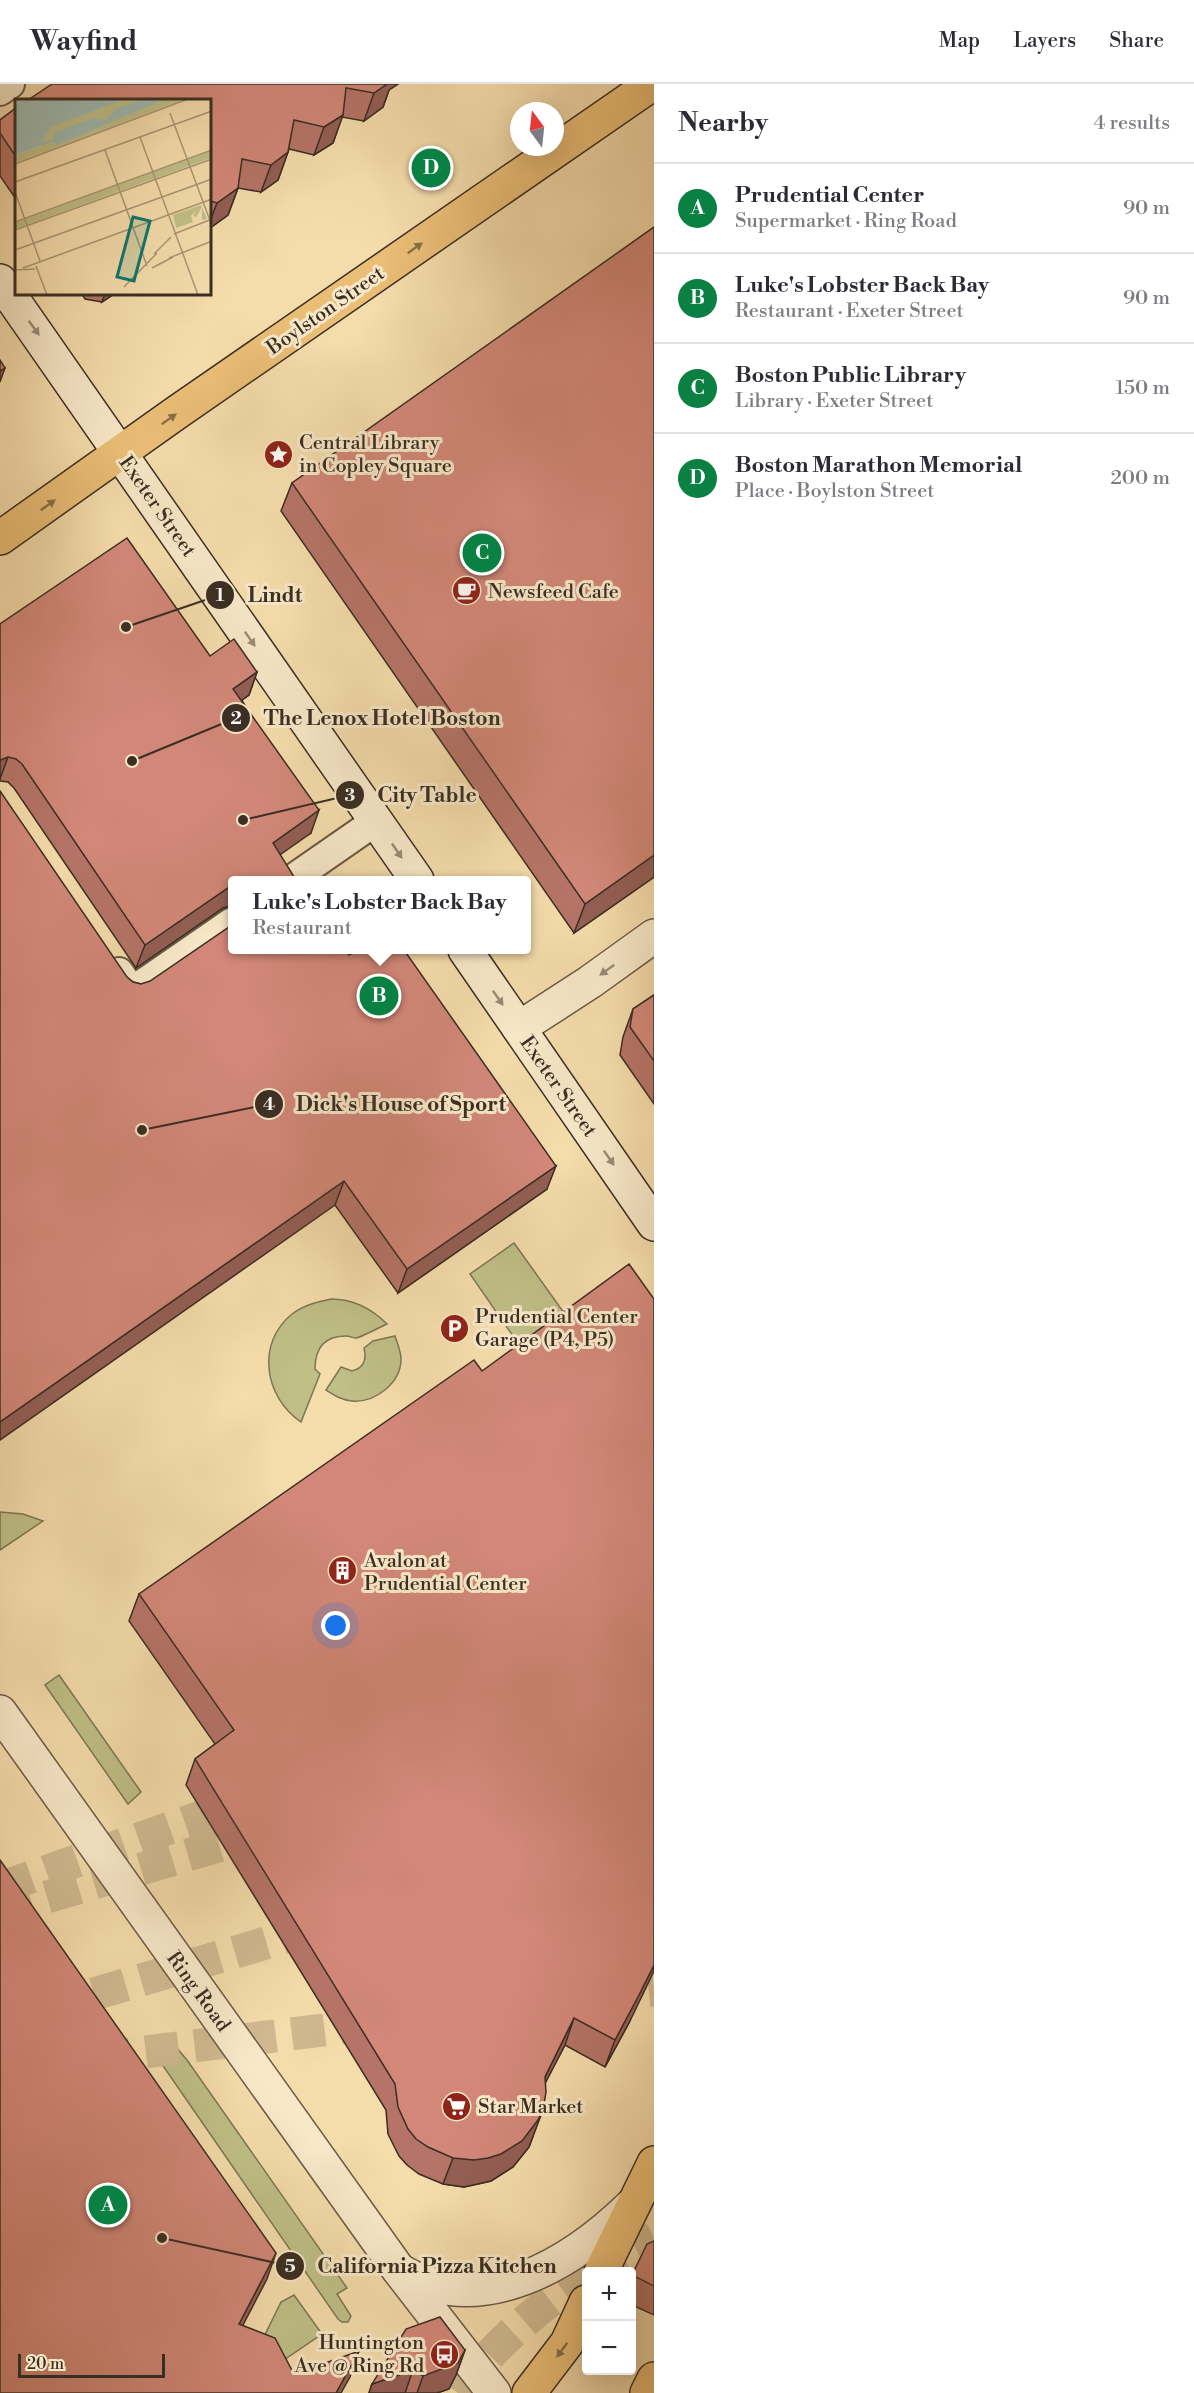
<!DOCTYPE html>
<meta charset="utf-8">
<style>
body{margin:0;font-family:"Libre Bodoni",serif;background:#f2f2f3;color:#2b2b33}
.controls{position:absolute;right:18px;bottom:18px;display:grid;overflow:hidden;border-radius:6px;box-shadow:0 6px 24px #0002}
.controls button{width:54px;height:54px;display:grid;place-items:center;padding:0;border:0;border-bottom:2px solid #e1e1e2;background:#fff;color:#2b2b33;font:30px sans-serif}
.compass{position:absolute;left:510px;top:18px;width:54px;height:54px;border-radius:50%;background:#fff;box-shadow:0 6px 24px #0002;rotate:345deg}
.scale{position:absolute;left:18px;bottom:15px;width:147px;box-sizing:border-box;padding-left:6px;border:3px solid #3a2e23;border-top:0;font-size:16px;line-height:21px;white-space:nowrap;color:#3a2e23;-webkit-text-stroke:4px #f8e8c8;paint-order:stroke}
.you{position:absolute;left:336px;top:1542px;width:21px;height:21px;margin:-15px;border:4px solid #fff;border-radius:50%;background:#1a73e8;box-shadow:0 0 0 9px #1a73e833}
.badge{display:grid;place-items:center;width:39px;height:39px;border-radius:50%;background:#0b8043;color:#fff;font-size:20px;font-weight:700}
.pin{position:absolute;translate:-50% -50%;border:3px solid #fff;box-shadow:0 2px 6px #0006}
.popup{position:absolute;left:228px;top:792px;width:303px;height:78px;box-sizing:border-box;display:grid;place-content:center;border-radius:6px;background:#fff;filter:drop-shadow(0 2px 4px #0005);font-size:20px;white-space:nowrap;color:#7c7c81}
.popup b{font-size:22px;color:#2b2b33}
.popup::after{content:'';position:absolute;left:50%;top:100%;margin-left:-12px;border:12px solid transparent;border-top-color:#fff}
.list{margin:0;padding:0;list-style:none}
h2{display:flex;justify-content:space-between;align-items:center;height:78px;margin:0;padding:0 24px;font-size:26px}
h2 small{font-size:20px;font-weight:400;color:#7c7c81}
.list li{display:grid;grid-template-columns:39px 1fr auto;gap:18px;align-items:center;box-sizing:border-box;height:90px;padding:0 24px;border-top:2px solid #e1e1e2}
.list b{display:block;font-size:22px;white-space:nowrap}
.list p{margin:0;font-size:20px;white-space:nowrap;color:#7c7c81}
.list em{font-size:20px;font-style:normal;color:#7c7c81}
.map{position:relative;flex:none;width:654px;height:2309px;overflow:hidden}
header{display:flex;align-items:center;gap:36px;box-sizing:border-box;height:84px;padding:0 30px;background:#fff;border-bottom:2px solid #e1e1e2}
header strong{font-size:28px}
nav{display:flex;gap:33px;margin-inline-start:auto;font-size:21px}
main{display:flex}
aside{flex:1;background:#fff}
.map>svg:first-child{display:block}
.green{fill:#bfbf87;stroke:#7c7655;stroke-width:1.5}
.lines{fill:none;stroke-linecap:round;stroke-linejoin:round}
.motorway-tunnel{stroke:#d0b990;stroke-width:33;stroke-dasharray:33 16;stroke-linecap:butt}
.service-casing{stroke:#695a45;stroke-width:32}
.minor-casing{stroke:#695a45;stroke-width:36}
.secondary-casing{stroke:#3a2e23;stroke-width:36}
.primary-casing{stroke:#3a2e23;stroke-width:36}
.service{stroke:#f8e8c8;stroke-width:28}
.minor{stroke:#f8e8c8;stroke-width:33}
.secondary{stroke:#f8e8c8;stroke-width:33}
.primary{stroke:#eabe76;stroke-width:33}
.wall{fill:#b57467;stroke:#3a2e23;stroke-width:1.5}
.shaded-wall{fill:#935e54;stroke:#3a2e23;stroke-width:1.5}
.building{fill:#d28778;stroke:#3a2e23;stroke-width:1.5}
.oneway{fill:#896f48}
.oneway2{fill:#998b76}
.labels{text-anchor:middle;stroke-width:6;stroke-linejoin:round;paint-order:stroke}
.street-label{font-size:20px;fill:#3a2e23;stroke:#f8e8c8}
.poi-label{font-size:20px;fill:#3a2e23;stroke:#f8e8c8;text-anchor:start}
.inset-road{fill:none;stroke:#aa9675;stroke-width:1.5}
.view{fill:#0f766e;fill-opacity:0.15;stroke:#0f766e;stroke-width:3}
.inset-edge{fill:none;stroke:#3a2e23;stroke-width:3}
.leader{fill:none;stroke:#3a2e23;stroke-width:2}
.callout-dot{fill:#3a2e23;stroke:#f8e8c8;stroke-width:2}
.mark-label{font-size:18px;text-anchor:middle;font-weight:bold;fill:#fff}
.callout-label{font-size:21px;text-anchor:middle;font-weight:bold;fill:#3a2e23;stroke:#f8e8c8;stroke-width:6;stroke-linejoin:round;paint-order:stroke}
</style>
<header>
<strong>Wayfind</strong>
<nav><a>Map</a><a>Layers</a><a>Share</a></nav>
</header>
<main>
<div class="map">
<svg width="654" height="2309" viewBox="0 0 654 2309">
<rect width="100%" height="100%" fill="#f5dcab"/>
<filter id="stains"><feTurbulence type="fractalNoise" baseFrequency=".00333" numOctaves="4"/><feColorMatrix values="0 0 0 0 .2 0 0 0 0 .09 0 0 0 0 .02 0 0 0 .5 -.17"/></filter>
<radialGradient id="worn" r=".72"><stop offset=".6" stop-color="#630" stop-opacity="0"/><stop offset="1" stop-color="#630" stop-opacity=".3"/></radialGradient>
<g class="green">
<polygon points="514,1159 567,1233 522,1265 470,1190"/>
<path d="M331,1215C354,1215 371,1224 387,1240C380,1243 362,1253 356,1254C353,1254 350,1252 346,1252C324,1252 315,1264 315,1285L320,1290L301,1338C264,1313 256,1259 292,1230C304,1221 317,1218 331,1215Z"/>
<path d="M395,1252C397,1259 401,1267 401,1275C401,1299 375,1319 352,1317C341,1316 334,1311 326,1306L341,1283L352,1287C364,1284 367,1276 364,1264L373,1257Z"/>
<polygon points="0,1428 23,1430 43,1437 0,1466"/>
<polygon points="59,1591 141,1708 128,1720 45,1601"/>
<path d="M165,1950L187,1976L347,2204L337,2210L351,2232L348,2238H342L338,2235L150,1963C149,1953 156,1951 165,1950Z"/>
<polygon points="294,2211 322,2250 269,2286 253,2275 281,2218"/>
</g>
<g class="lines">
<g class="motorway-tunnel">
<polyline points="0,1804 246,1717"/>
<polyline points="0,1827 265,1748"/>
<polyline points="600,1912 654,1906"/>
<polyline points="0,1938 323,1842"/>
<polyline points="0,1986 379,1939"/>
<polyline points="593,2188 623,2169 654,2154"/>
<path d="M458,2309C493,2262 537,2223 586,2192"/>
</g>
<defs>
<g id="service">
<polyline points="0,7 10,0"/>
<polyline points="291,796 376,737"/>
<polyline points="119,888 132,907 232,838"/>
</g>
<g id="minor">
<polyline points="519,944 590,898 654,852"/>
<polyline points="0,1628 398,2185 494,2309"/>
<path d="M399,2186C481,2237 574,2178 633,2120"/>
</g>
<g id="secondary">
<polyline points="0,197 417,796"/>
<polyline points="465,866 654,1140"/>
</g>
<g id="primary">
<polyline points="0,454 176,329 652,0"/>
<polyline points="601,2188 654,2079"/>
<polyline points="529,2309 567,2259 586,2218"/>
<polyline points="647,2309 654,2295"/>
</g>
</defs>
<use href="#service" class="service-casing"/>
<use href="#minor" class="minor-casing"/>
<use href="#secondary" class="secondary-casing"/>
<use href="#primary" class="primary-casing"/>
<use href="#service" class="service"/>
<use href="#minor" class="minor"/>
<use href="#secondary" class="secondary"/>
<use href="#primary" class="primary"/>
</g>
<g class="wall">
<polygon points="52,0 398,0 389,6 383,23 364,37 342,33 333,59 314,71 289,65 278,96 261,108 238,104 228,131 210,144 210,16"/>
<polygon points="16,24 16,115 0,92 0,36"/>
<polygon points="82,210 114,210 102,218 85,215"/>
<polygon points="292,399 654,793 574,849 281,427"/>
<polygon points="0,540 210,572 257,588 249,611 242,616 311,749 232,796 232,822 230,822 223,824 136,884 14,704 8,698 0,697"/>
<polygon points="349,871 547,1105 398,1209 335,1121 127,893 133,898 141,900"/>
<polygon points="654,911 654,1020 620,971 623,953 633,925"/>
<polygon points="139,1510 630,1937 605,1983 565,1961 545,1999 533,2052 529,2063 513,2083 491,2097 464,2103 443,2100 419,2090 407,2081 399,2072 388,2050 386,2026 186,1701 195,1675 215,1660 129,1537"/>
<polygon points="654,2157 654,2231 632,2221 632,2190"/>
<polygon points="465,2266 456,2291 449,2305 437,2309 369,2309 372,2300"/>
</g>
<g class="shaded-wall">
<polygon points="387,0 398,0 389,6 383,23 364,37 374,9"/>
<polygon points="343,31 333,59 314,71 324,43"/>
<polygon points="288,68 278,96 261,108 271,81"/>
<polygon points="238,104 228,131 210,144 210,137 217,119"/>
<polygon points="105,210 114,210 102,218"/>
<polygon points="5,284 0,298 0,287"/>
<polygon points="257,588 249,611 225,628 233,605"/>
<polygon points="8,673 0,695 0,676"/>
<polygon points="319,726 311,749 264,782 273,759"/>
<polygon points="654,771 654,793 574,849 585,820"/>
<polygon points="232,801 232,822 230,822 223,824 136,884 145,861"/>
<polygon points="556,1082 547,1105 398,1209 407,1185"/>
<polygon points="344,1097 335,1121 0,1356 0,1338"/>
<polygon points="654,1881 654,1887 630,1937 605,1983 615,1956"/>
<polygon points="574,1934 565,1961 535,2019 545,1993"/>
<polygon points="543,2026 529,2063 513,2083 491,2097 478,2100 464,2103 443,2100 453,2074"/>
<polygon points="276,2169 267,2195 230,2266 239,2240"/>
<polygon points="465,2266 456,2291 449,2305 437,2309 417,2309 423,2292"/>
<polygon points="359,2267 350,2293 341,2309 336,2309"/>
<polygon points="413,2286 405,2309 369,2309 372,2300"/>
</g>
<g class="building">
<polygon points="52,0 387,0 374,9 346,4 343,31 324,43 294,36 288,68 271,81 242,75 238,104 217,119 210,117 210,16 28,16"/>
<polygon points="16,24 16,73 0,49 0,36"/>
<polygon points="654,143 654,771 585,820 292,399"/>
<polygon points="0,276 5,284 0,287"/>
<polygon points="127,454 210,572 234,555 257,588 233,605 319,726 273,759 296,796 232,796 232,801 145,861 22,680 16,675 8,673 0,676 0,540"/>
<polygon points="0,707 127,893 133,898 141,900 150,897 232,841 232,866 346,866 349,871 357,866 404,866 556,1082 407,1185 344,1097 0,1338"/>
<polygon points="654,911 654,977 630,943 633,925"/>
<polygon points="629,1180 654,1215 654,1881 639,1911 615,1956 574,1934 545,1993 546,2008 543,2026 538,2036 522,2057 501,2070 488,2074 474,2076 453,2074 428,2063 416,2055 408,2045 398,2023 395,2000 195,1675 234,1646 139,1510 474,1276 482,1287"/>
<polygon points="0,1776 276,2169 239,2240 275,2254 294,2290 359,2267 336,2309 0,2309"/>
<polygon points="654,2157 654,2202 632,2191 647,2160"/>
<polygon points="440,2233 465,2266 458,2279 423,2292 413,2286 372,2300 406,2245"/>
</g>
<defs><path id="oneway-solid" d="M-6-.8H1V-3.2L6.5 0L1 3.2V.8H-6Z" transform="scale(1.5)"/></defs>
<g class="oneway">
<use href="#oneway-solid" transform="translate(415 164) rotate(-35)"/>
<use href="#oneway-solid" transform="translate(169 335) rotate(-35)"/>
<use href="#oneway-solid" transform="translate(48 421) rotate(-36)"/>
<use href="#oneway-solid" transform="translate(562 2266) rotate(126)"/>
</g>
<g class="oneway2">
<use href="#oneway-solid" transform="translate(34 244) rotate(54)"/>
<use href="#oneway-solid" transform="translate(250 555) rotate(55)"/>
<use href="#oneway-solid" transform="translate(397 767) rotate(56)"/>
<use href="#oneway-solid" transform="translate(607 886) rotate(144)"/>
<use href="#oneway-solid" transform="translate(498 914) rotate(55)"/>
<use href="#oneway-solid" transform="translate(609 1074) rotate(55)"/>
</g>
<defs>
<symbol id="sight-disc" viewBox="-11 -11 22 22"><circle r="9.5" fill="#8f2418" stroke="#f8e8c8"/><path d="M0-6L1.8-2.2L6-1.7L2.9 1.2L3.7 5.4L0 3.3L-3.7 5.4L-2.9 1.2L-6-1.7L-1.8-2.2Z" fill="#fff"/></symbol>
<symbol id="cafe-disc" viewBox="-11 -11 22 22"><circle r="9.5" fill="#8f2418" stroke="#f8e8c8"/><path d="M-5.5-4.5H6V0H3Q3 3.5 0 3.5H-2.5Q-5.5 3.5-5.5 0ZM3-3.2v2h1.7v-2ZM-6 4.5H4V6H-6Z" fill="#fff"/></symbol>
<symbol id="parking-disc" viewBox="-11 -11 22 22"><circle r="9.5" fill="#8f2418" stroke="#f8e8c8"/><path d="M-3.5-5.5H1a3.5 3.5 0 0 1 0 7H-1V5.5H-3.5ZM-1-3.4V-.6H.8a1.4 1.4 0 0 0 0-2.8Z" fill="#fff"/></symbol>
<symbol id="building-disc" viewBox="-11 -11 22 22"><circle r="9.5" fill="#8f2418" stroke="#f8e8c8"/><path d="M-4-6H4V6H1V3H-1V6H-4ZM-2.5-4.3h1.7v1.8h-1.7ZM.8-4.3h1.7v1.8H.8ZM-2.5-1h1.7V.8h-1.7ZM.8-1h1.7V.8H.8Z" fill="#fff"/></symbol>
<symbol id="supermarket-disc" viewBox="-11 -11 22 22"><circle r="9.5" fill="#8f2418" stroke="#f8e8c8"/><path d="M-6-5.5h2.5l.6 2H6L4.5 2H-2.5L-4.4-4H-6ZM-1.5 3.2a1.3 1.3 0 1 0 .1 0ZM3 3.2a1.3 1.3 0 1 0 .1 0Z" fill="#fff"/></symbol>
<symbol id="bus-disc" viewBox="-11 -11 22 22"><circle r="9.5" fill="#8f2418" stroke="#f8e8c8"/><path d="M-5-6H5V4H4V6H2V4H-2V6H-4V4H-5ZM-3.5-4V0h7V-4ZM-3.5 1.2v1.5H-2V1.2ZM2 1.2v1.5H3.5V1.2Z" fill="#fff"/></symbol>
</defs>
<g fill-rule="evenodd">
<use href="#sight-disc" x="262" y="354" width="33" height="33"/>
<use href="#cafe-disc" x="450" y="490" width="33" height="33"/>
<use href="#parking-disc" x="438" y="1228" width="33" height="33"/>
<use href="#building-disc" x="326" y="1470" width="33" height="33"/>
<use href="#supermarket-disc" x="440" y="2006" width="33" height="33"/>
<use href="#bus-disc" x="428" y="2254" width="33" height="33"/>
</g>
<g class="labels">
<g class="street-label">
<text transform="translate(325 226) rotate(-35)" y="7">Boylston Street</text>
<text transform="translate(158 422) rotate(55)" y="7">Exeter Street</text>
<text transform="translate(559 1002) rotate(55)" y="7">Exeter Street</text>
<text transform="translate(199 1907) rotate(54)" y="7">Ring Road</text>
</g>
<g class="poi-label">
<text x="299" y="365">Central Library<tspan x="299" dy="23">in Copley Square</tspan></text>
<text x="488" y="514">Newsfeed Cafe</text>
<text x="475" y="1239">Prudential Center<tspan x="475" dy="23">Garage (P4, P5)</tspan></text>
<text x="364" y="1483">Avalon at<tspan x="364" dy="23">Prudential Center</tspan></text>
<text x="478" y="2029">Star Market</text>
<text x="424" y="2265" text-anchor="end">Huntington<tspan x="424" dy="23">Ave @ Ring Rd</tspan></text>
</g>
</g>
<g transform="translate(15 15)">
<rect width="196" height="196" fill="#f5dcab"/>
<path d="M111,0H170L0,64V56L26,47L25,41L35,28ZM196,52V59L0,130V124ZM186,106L192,120L187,121V108L181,118L178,117L181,111L176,117L178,123L161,129L158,116Z" fill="#bfbf87"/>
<path d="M0,0H111L36,28L27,43L37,41L40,33L78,19L91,21L100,10L128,0H151L42,46L37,43L0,56Z" fill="#9ebab1"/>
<path class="inset-road" d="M155,14L197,127M125,38L183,196M90,51L132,167M0,65L173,0M0,83L197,12M0,93L25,162M0,123L197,51M0,131L197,60M159,135L197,120M0,151L197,80M139,155L156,138M154,159L197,142M21,167L32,196M8,169L197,100M137,169L158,158M0,171L20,170M109,188L142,154"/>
<path class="view" d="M118,118L135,122L119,182L102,178Z"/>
<rect width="196" height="196" class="inset-edge"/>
</g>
<path class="leader" d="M126 543L220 511M132 677L236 634M243 736L350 711M142 1046L269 1020M162 2154L290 2182"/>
<g class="callout-dot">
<circle cx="126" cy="543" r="6"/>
<circle cx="132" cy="677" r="6"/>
<circle cx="243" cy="736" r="6"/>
<circle cx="142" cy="1046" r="6"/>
<circle cx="162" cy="2154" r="6"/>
<circle cx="220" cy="511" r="15"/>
<circle cx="236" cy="634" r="15"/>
<circle cx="350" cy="711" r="15"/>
<circle cx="269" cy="1020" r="15"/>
<circle cx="290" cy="2182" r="15"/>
</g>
<g class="mark-label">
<text x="220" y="517">1</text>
<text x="236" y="640">2</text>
<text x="350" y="717">3</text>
<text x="269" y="1026">4</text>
<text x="290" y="2188">5</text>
</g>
<g class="callout-label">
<text x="275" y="518">Lindt</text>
<text x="382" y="641">The Lenox Hotel Boston</text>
<text x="427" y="718">City Table</text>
<text x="401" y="1027">Dick's House of Sport</text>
<text x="437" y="2189">California Pizza Kitchen</text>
</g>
<rect width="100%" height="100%" filter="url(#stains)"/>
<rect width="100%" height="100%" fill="url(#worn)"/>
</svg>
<div class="controls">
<button>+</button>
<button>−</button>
</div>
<svg class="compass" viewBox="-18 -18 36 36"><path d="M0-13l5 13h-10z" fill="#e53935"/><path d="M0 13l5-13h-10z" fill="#7c7c81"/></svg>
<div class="scale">20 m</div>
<div class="you"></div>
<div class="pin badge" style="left:108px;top:2121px">A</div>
<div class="pin badge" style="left:379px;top:912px">B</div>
<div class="popup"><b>Luke's Lobster Back Bay</b>Restaurant</div>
<div class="pin badge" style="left:482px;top:469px">C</div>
<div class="pin badge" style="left:431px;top:84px">D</div>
</div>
<aside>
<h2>Nearby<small>4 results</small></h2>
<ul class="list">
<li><span class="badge">A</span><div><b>Prudential Center</b><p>Supermarket · Ring Road</p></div><em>90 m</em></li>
<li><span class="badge">B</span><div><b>Luke's Lobster Back Bay</b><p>Restaurant · Exeter Street</p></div><em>90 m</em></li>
<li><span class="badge">C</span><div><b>Boston Public Library</b><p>Library · Exeter Street</p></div><em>150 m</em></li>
<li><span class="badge">D</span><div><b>Boston Marathon Memorial</b><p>Place · Boylston Street</p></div><em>200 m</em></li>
</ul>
</aside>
</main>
